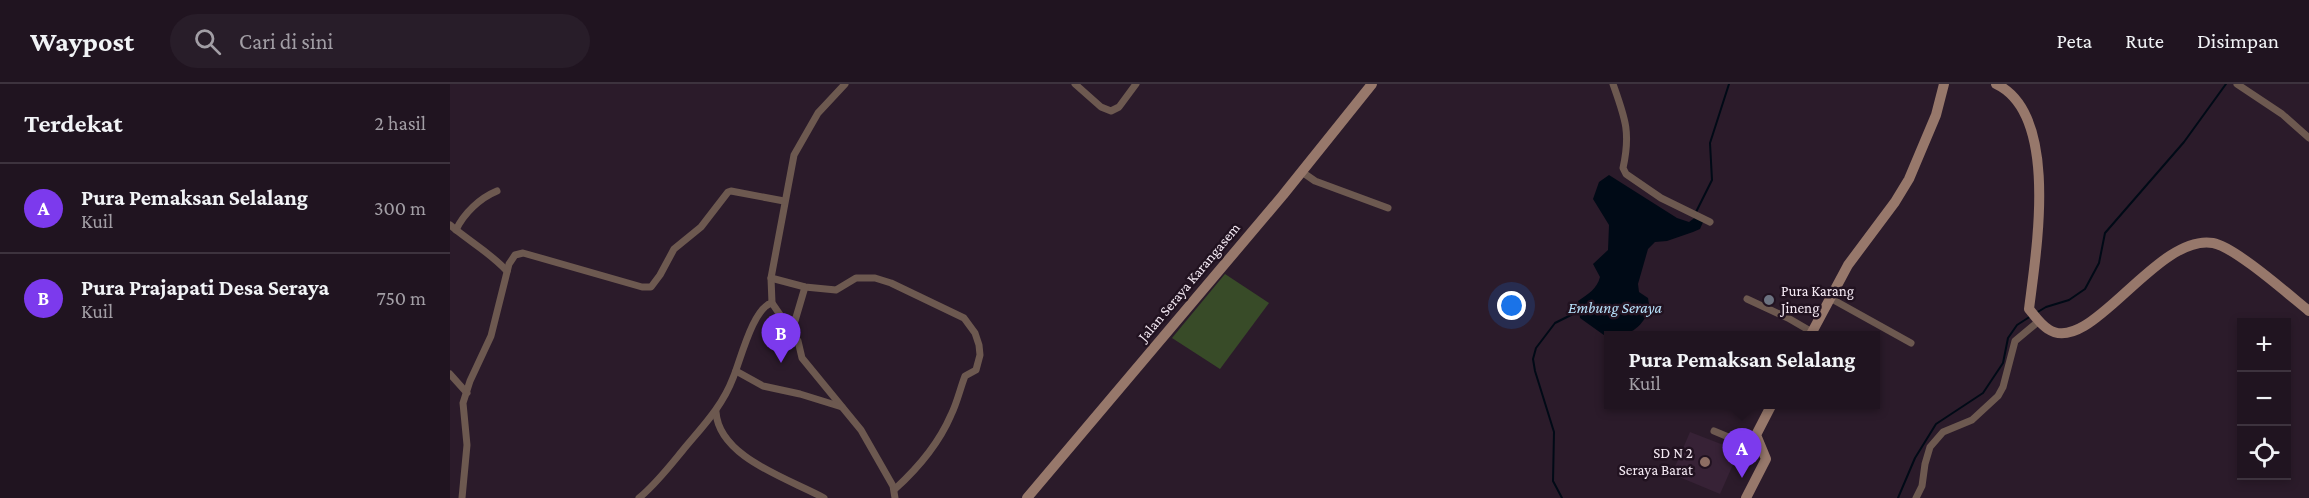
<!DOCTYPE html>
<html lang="id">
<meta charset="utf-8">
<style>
body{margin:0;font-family:"Crimson Pro",serif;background:#281d29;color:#f1f3f6}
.controls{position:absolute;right:18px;bottom:18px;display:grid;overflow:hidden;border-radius:0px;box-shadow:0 3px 9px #0003}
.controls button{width:54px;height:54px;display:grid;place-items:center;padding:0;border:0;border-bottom:2px solid #3d333e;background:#201420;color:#f1f3f6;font:30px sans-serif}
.you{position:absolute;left:1062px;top:222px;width:21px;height:21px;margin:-15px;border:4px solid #fff;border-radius:50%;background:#1a73e8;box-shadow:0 0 0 9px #1a73e833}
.badge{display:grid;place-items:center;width:39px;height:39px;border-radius:50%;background:#7c3aed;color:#fff;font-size:20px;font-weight:700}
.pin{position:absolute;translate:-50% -50px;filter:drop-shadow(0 2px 3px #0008)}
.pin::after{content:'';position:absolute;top:32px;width:21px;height:18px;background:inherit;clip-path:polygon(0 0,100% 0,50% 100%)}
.popup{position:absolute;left:1154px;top:247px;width:276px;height:78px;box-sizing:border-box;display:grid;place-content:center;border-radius:0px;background:#201420;filter:drop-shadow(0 2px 4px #0005);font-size:20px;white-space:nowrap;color:#a29ea5}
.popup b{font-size:22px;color:#f1f3f6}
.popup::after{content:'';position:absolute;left:50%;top:100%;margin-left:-12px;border:12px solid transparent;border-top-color:#201420}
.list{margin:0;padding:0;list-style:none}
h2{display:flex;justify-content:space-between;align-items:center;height:78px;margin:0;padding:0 24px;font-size:26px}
h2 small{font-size:20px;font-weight:400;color:#a29ea5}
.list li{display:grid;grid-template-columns:39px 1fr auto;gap:18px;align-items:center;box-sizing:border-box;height:90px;padding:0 24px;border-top:2px solid #3d333e}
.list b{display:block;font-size:22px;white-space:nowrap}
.list p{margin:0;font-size:20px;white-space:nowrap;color:#a29ea5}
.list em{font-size:20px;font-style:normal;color:#a29ea5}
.icon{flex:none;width:33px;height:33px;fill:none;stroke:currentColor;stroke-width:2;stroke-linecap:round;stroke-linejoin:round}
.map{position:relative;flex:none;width:1859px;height:414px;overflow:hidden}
header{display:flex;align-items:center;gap:36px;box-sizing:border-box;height:84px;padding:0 30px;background:#201420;border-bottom:2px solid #3d333e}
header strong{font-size:28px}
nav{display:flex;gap:33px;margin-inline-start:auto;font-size:21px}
.search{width:420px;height:54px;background:#281d29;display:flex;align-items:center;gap:15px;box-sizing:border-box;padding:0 21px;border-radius:33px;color:#a29ea5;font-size:22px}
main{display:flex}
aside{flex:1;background:#201420}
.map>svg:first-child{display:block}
.built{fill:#372236}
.green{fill:#384b28}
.water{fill:#000a16}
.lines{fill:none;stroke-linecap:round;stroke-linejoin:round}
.stream{stroke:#000a16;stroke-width:2}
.street{stroke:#6d5950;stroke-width:7}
.secondary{stroke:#97786b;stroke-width:10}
.worship-dot{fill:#6b7280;stroke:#211220;stroke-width:2}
.education-dot{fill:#8d6e63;stroke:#211220;stroke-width:2}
.labels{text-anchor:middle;stroke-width:5;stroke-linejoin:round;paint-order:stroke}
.street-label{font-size:15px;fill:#f6ebf5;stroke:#211220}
.poi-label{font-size:15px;fill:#f6ebf5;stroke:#211220;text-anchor:start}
.water-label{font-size:16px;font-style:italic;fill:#b6e0fa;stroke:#211220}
</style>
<header>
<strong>Waypost</strong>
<div class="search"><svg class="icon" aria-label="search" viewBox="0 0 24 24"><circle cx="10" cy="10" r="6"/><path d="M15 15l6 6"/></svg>Cari di sini</div>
<nav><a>Peta</a><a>Rute</a><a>Disimpan</a></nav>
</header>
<main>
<aside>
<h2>Terdekat<small>2 hasil</small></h2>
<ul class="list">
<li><span class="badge">A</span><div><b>Pura Pemaksan Selalang</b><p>Kuil</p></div><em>300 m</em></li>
<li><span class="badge">B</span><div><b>Pura Prajapati Desa Seraya</b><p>Kuil</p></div><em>750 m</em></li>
</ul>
</aside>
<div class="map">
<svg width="1859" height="414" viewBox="0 0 1859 414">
<rect width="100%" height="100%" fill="#2b1b2a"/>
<polygon class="built" points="1240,348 1289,367 1270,410 1222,390"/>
<polygon class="green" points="775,190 819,219 770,285 722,254"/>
<path class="water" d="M1159,91L1227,134L1239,138L1247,132L1254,136L1250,145L1243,148L1217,157L1205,158L1198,165L1188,200L1189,208L1198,214L1200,226C1189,246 1181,251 1158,252V254L1130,234L1128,217C1138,210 1147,205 1150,193L1143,180L1158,166L1159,141L1143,115L1149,98Z"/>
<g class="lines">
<g class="stream">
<polyline points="1246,128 1262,96 1260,59 1279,0"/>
<polyline points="1586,229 1596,223 1619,216 1635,205 1649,179 1655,149 1734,58 1776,0"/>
<polyline points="1112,414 1103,397 1104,348 1085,287 1083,275 1086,264 1105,239 1129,227"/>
<polyline points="1448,414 1465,374 1486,340 1533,309 1553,279 1558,254 1567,241 1581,232"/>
</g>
<g class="street">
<polyline points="395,0 368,29 344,71 321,194 322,219 348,257 352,274 411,346 443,402 445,414"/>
<polyline points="625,0 651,23 661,27 669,23 686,0"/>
<path d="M1163,0C1175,34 1181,48 1173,84L1176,90L1211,114L1260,138"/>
<polyline points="1787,0 1832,30 1859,54"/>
<polyline points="852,88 865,97 938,124"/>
<path d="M0,141C20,158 38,167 57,187"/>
<path d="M6,146C14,129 30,114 47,107"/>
<path d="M321,194L355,203L386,206L406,194H425L441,199L514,234L525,249L529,261L530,271L526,286L515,292C510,305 507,319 501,331C489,359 467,385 445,405"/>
<polyline points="1380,214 1461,259"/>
<polyline points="1297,215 1338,234 1362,248"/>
<polyline points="342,247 355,203"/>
<polyline points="286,287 313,302 350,310 392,323"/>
<polyline points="0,290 17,309"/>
<path d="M266,328C269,374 340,395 374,414"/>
<polyline points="1264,347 1288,357 1307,358"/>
<polyline points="12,414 17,361 13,319 20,297 41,252 59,180 65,171 73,169 192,203 201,203 210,191 224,165 251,143 278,108 281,107 334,117"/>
<path d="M189,414C206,400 219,383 233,366C252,343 272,323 283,294C290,278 303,223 322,219"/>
<polyline points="1466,414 1472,402 1475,380 1480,363 1493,348 1522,336 1548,312 1553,303 1565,257 1589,237"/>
</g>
<g class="secondary">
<path d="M1546,0C1610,30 1586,168 1579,225C1585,232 1590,240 1598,245C1640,274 1706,149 1763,159C1785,163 1839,211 1859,227"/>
<polyline points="1360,252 1398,181 1445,118 1459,95 1486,31 1494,0"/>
<polyline points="577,414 833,111 922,0"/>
<polyline points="1296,414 1316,375 1306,351 1322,320"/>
</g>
</g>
<circle class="worship-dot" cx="1319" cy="216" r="6"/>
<circle class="education-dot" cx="1255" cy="378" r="6"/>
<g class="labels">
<g class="street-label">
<text transform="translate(739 198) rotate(-50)" y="5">Jalan Seraya Karangasem</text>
</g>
<g class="poi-label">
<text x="1331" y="212">Pura Karang<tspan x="1331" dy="17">Jineng</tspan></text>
<text x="1243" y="374" text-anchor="end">SD N 2<tspan x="1243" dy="17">Seraya Barat</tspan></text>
</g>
<g class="water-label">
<text x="1165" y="229">Embung Seraya</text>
</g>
</g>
</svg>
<div class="controls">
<button>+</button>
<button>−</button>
<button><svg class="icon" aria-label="locate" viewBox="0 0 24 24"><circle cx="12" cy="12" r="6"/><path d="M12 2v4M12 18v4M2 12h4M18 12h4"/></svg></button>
</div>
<div class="you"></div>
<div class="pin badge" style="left:1292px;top:394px">A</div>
<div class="popup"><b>Pura Pemaksan Selalang</b>Kuil</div>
<div class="pin badge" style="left:331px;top:279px">B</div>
</div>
</main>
